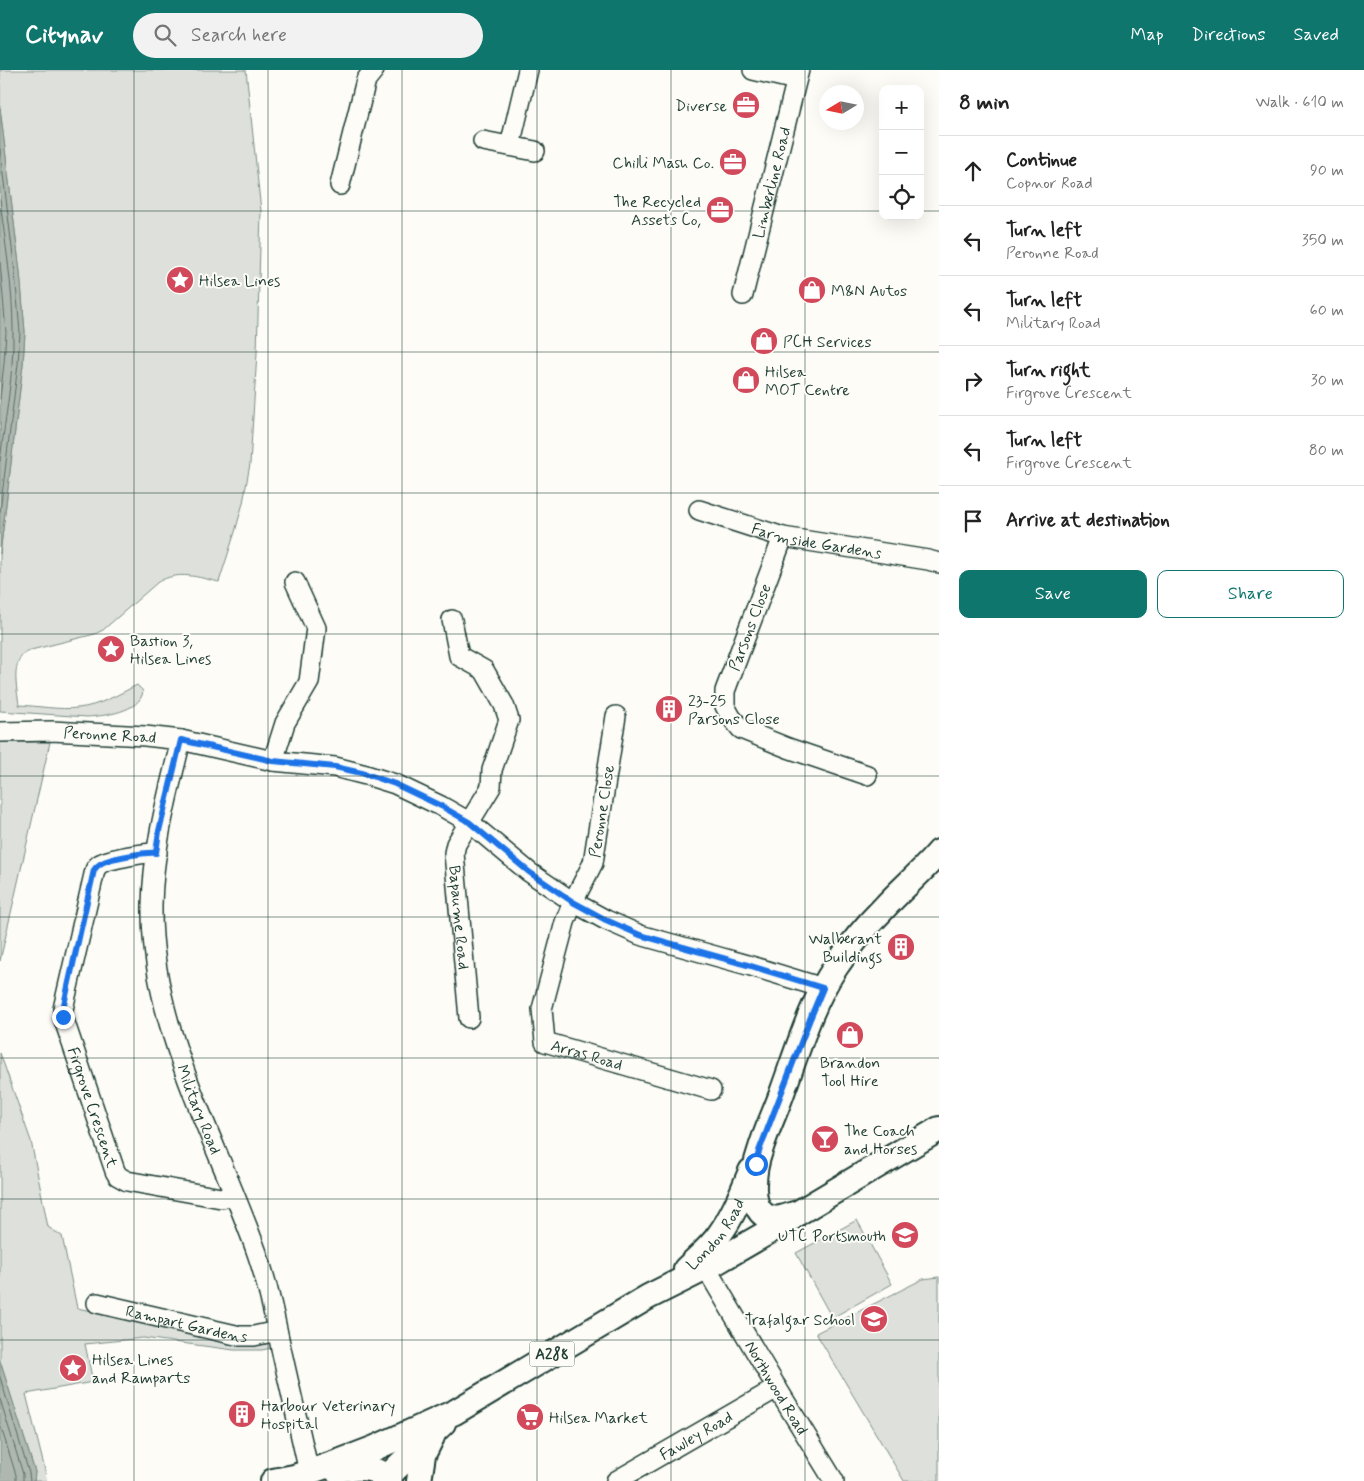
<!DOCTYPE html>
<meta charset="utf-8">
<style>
body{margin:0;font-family:Mynerve,sans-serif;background:#f2f2f2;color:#222}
.controls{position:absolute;right:15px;top:15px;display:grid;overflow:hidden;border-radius:10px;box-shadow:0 5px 20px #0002}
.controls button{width:45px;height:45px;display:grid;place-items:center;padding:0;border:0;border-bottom:1px solid #e0e0e0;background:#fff;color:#222;font:25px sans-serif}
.compass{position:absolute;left:819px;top:15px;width:45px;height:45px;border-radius:50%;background:#fff;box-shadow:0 5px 20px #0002;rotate:260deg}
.stop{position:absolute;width:15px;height:15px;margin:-11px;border:4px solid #1a73e8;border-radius:50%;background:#fff}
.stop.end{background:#1a73e8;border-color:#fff;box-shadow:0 1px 5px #0008}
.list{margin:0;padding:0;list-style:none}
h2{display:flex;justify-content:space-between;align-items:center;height:65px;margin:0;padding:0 20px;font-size:21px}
h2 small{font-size:16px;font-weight:400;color:#767676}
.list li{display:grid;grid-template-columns:32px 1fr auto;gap:15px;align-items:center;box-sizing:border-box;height:70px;padding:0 20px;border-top:1px solid #e0e0e0}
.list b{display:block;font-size:19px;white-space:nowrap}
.list p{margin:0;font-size:16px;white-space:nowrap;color:#767676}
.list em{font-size:16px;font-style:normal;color:#767676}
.actions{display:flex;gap:10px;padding:15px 20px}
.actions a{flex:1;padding:11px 0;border:1px solid #0f766e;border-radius:10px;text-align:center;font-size:18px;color:#0f766e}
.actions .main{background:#0f766e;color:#fff}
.icon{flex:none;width:28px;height:28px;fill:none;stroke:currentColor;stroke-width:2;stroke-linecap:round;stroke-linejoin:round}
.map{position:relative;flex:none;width:939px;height:1411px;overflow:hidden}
header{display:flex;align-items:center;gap:30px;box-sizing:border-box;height:70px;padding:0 25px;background:#0f766e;color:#fff}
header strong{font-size:24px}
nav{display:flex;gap:28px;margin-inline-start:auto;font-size:18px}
.search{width:350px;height:45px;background:#f2f2f2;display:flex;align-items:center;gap:12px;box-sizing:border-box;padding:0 18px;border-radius:28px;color:#767676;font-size:19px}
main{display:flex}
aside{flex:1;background:#fff}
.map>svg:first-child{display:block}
.green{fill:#dde0db;stroke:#7e8e88}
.water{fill:#aeb8b1;stroke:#75877f}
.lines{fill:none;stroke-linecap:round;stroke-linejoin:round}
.shore{stroke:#586e66;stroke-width:1}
.minor-casing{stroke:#1f3d34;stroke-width:22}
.major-casing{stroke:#1f3d34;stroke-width:28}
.minor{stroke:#fdfcf7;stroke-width:19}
.major{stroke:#fdfcf7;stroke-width:24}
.route{stroke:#1a73e8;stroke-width:6}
.grid{fill:none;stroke:#1f3d34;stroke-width:1;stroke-opacity:0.55}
.labels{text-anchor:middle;stroke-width:4;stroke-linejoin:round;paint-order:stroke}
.shield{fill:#fdfcf7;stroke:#62766e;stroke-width:1}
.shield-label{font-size:15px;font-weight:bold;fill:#1f3d34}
.poi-label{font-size:16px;fill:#1f3d34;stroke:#fdfcf7;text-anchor:start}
.street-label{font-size:16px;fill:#1f3d34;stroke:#fdfcf7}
</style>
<header>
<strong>Citynav</strong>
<div class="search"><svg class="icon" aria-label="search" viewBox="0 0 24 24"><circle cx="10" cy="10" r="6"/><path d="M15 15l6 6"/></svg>Search here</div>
<nav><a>Map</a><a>Directions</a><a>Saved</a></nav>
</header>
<main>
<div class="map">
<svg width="939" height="1411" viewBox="0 0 939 1411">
<rect width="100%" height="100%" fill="#fdfcf7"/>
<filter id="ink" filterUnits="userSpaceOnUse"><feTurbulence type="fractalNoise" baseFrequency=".02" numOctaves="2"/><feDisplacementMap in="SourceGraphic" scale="10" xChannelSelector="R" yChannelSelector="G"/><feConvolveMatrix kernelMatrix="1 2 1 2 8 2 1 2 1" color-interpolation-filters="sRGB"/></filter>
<g filter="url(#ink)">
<g class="green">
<path d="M0,0H246L261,141L257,283L250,394L243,433L235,462L219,512C197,507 179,500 158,512L103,560L95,564L27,581C10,593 17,617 19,635C38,636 59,640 78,638C99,636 119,624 137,615L143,621C141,642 103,646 87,647L0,641V484L23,294L25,262L20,202L0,38Z"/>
<polygon points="2,672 50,672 0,891 0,673"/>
<polygon points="0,983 31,1071 48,1157 62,1166 77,1238 244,1272 273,1268 276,1277 262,1280 234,1280 143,1268 85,1274 93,1312 26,1324 45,1400 46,1411 34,1411 35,1402 0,1291"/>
<polygon points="857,1150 892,1214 832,1248 796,1183"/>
<polygon points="939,1207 939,1411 904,1411 816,1263 923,1209"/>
</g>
<g class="water">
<polygon points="0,38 20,202 25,262 23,294 0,484"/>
<polygon points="0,1291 35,1402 34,1411 0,1411"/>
</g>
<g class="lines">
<g class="shore">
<polyline points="0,79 15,203 20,262 18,294 0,442"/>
<path d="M0,130C5,173 13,217 13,261C14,304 5,348 0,391"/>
<polyline points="0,192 6,262 4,293 0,329"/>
<polyline points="0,1307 29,1403 30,1411"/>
<polyline points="0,1329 23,1404 23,1411"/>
<polyline points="0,1354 16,1405 16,1411"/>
</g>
<defs>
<g id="minor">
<polyline points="753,0 796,10"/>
<polyline points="483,71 535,81"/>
<polyline points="510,76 528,0"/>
<polyline points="340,115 366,10 374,0"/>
<path id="s1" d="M743,225L799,0"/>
<path id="s2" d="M699,440L783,467L928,490L939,493"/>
<polyline points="783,467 725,621 725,636 731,647 741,659 788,678 867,705"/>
<path id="s3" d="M452,550L459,586L484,600L504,635L509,650L492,700L491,717L456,774L454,783L469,948"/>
<path id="s4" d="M616,646L593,793L573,832L565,852L542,939L545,972L711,1020"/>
<path id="s5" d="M0,662L52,661L145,666L181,670L273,691L335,697L366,705L395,714L441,736L469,752L529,802L573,832L606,850L640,865L751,896L823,918"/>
<path id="s6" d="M181,670C168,724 153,778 152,835C150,958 217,1069 257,1183C268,1215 275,1249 282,1283C291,1322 300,1362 309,1402"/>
<polyline points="273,691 285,653 309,612 316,558 295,512"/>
<path id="s7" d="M157,783C147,782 108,789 100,794C97,796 96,797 95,800L63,939V947L115,1101L118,1106L127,1111L221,1128L234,1126"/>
<path id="s8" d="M706,1198L777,1318L834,1411"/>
<path id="s9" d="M97,1233L240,1266H254L277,1261"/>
<path id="s10" d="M616,1411L777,1318"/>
</g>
<g id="major">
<path d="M794,1144C787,1146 779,1150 772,1148C746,1144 754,1098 760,1081C766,1060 776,1041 783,1020C798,979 811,934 835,898C849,877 865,857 883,839C901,819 922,802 939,782"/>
<path id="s11" d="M686,1199C697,1188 710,1178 719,1165C733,1146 742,1123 751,1101"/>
<path d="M336,1400C354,1397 377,1395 390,1411"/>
<polyline points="273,1411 294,1407 341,1391 375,1378 455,1342 648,1227 706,1198 789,1150 798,1143 939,1059"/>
<polyline points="383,1411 443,1353"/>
<polyline points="419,1411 423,1385 432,1367"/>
</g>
</defs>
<use href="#minor" class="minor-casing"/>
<use href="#major" class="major-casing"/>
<use href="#minor" class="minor"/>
<use href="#major" class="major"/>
</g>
</g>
<g class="lines" filter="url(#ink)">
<path class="route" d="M63,947V939L94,800C96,797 97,796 100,794C108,788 146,782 156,783L159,761L181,670L273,691L335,697L366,704L395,714L441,736L469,752L529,802L573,832L606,850L640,865L751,896L823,918L810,949L759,1081L756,1094"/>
</g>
<path class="grid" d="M134,0V1411M268,0V1411M402,0V1411M537,0V1411M671,0V1411M805,0V1411M0,141H883M920,141H939M0,282H939M0,423H939M0,564H939M0,706H939M0,847H939M0,988H939M0,1129H939M0,1270H939"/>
<defs>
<symbol id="office-disc" viewBox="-11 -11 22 22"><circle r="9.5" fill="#d1495b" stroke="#fdfcf7"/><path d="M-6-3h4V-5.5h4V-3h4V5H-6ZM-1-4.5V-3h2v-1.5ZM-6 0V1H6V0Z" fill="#fff"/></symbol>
<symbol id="sight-disc" viewBox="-11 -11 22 22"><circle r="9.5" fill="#d1495b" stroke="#fdfcf7"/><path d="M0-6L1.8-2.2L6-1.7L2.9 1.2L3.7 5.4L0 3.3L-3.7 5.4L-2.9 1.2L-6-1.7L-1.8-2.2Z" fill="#fff"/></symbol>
<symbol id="shop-disc" viewBox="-11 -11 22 22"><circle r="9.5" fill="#d1495b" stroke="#fdfcf7"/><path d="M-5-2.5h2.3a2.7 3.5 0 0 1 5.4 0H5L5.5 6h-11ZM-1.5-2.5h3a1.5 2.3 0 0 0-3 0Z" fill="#fff"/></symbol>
<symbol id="building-disc" viewBox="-11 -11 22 22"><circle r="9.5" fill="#d1495b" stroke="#fdfcf7"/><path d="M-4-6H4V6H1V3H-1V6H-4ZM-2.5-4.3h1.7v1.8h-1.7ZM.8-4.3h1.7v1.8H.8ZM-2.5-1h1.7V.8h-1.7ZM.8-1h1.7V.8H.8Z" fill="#fff"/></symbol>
<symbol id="bar-disc" viewBox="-11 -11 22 22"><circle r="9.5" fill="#d1495b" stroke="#fdfcf7"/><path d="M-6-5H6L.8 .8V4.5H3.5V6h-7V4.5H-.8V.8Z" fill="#fff"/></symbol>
<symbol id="school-disc" viewBox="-11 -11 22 22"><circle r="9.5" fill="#d1495b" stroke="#fdfcf7"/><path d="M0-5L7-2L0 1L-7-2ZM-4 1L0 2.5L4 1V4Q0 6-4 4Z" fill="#fff"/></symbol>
<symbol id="supermarket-disc" viewBox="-11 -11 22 22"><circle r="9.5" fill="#d1495b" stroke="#fdfcf7"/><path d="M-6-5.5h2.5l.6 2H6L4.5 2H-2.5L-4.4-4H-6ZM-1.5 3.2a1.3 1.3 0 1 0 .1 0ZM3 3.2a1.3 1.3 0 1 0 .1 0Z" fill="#fff"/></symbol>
</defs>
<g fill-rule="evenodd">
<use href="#office-disc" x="730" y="19" width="32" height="32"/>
<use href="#office-disc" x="717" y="76" width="32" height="32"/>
<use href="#office-disc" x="704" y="124" width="32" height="32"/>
<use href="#sight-disc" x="164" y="194" width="32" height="32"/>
<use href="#shop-disc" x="796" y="204" width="32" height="32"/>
<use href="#shop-disc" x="748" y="255" width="32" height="32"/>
<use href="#shop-disc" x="730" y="294" width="32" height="32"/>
<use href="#sight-disc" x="95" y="563" width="32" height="32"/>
<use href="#building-disc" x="653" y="623" width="32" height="32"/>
<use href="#building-disc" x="885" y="861" width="32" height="32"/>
<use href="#shop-disc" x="834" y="949" width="32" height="32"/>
<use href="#bar-disc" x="809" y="1053" width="32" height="32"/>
<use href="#school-disc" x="889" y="1149" width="32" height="32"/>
<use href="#school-disc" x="858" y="1233" width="32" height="32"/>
<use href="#sight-disc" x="57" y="1282" width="32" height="32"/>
<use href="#building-disc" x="226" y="1328" width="32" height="32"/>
<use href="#supermarket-disc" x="514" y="1331" width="32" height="32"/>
</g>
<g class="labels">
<rect class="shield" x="529.5" y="1271.5" width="45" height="25" rx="4"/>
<g class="shield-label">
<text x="552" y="1289">A288</text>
</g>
<g class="poi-label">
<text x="727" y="41" text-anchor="end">Diverse</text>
<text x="714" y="98" text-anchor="end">Chilli Mash Co.</text>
<text x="701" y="137" text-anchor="end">The Recycled<tspan x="701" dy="18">Assets Co,</tspan></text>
<text x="199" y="216">Hilsea Lines</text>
<text x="831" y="226">M&amp;N Autos</text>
<text x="783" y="277">PCH Services</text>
<text x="765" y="307">Hilsea<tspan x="765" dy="18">MOT Centre</tspan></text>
<text x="130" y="576">Bastion 3,<tspan x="130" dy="18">Hilsea Lines</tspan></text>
<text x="688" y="636">23-25<tspan x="688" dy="18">Parsons Close</tspan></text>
<text x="882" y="874" text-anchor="end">Walberant<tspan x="882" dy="18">Buildings</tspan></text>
<text x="850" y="998" text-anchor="middle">Brandon<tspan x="850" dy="18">Tool Hire</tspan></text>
<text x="844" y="1066">The Coach<tspan x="844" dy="18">and Horses</tspan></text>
<text x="886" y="1171" text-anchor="end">UTC Portsmouth</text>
<text x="855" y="1255" text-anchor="end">Trafalgar School</text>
<text x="92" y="1295">Hilsea Lines<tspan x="92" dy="18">and Ramparts</tspan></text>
<text x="261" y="1341">Harbour Veterinary<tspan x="261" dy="18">Hospital</tspan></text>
<text x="549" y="1353">Hilsea Market</text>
</g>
<g class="street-label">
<text dy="6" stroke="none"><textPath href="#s1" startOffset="116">Limberline Road</textPath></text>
<text dy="6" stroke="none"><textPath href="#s2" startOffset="122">Farmside Gardens</textPath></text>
<text transform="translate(749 557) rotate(-69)" y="6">Parsons Close</text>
<text dy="6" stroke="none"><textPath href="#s5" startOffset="110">Peronne Road</textPath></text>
<text transform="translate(601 741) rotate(-81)" y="6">Peronne Close</text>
<text dy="6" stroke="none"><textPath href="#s3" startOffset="332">Bapaume Road</textPath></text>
<text dy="6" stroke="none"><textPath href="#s4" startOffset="381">Arras Road</textPath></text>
<text dy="6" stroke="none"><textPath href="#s7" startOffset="312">Firgrove Crescent</textPath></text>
<text dy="6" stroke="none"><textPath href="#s6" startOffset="379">Military Road</textPath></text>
<text dy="6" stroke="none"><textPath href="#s11" startOffset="46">London Road</textPath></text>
<text dy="6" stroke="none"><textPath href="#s9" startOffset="92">Rampart Gardens</textPath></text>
<text dy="6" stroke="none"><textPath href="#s8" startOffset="139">Northwood Road</textPath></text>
<text dy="6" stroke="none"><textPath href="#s10" startOffset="92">Fawley Road</textPath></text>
</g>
</g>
</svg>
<div class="controls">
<button>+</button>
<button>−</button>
<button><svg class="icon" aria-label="locate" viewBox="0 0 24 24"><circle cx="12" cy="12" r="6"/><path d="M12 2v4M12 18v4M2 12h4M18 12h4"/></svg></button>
</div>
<svg class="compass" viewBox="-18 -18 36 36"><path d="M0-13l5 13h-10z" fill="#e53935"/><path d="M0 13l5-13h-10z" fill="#767676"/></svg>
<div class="stop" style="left:756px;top:1094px"></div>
<div class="stop end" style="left:63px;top:947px"></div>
</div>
<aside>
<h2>8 min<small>Walk · 610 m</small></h2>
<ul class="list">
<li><svg class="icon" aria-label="ahead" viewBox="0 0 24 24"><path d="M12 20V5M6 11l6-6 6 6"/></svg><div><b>Continue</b><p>Copnor Road</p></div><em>90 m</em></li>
<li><svg class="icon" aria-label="left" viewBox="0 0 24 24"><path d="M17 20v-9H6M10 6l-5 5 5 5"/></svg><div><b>Turn left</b><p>Peronne Road</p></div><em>350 m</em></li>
<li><svg class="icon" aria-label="left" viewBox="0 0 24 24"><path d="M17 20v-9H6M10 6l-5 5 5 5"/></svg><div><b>Turn left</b><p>Military Road</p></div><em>60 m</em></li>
<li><svg class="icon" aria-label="right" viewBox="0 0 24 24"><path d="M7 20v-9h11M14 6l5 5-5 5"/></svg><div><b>Turn right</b><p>Firgrove Crescent</p></div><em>30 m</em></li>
<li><svg class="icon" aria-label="left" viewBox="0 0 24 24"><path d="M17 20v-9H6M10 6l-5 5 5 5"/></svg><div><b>Turn left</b><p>Firgrove Crescent</p></div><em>80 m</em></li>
<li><svg class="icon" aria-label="arrive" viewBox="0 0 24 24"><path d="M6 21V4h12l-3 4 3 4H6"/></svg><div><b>Arrive at destination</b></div></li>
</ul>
<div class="actions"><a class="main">Save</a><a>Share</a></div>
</aside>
</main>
